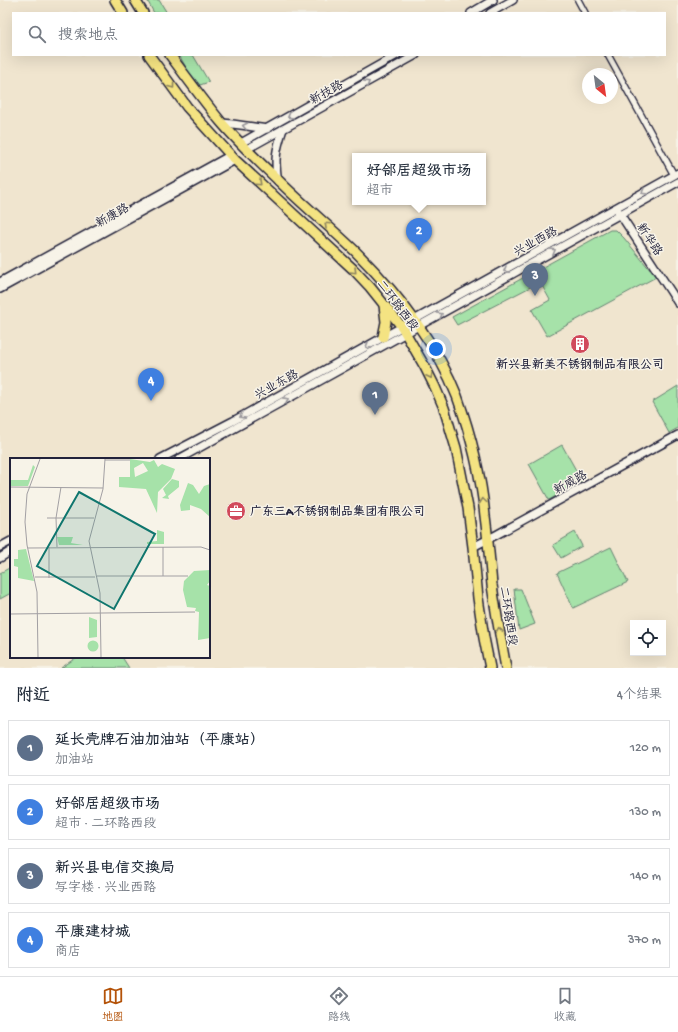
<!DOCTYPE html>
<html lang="zh">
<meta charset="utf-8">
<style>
body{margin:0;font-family:"Gochi Hand","LXGW WenKai TC",sans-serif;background:#f6f6f7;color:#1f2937}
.controls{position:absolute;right:12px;bottom:12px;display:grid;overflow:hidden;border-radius:0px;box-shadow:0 4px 16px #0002}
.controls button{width:36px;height:36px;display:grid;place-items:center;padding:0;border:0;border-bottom:1px solid #e0e1e3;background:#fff;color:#1f2937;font:20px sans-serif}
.compass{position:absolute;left:582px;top:68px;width:36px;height:36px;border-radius:50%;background:#fff;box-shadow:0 4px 16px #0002;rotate:151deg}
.you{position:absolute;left:436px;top:349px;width:14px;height:14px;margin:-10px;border:3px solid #fff;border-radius:50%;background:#1a73e8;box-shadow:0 0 0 6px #1a73e833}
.badge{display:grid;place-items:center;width:26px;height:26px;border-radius:50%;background:#b45309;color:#fff;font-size:13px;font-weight:700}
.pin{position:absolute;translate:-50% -33px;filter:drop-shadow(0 1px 2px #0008)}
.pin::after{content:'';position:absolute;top:21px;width:14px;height:12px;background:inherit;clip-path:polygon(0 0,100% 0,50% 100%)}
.popup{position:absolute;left:352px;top:153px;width:134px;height:52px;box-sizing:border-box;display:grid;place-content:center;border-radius:0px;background:#fff;filter:drop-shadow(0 1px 3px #0005);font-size:13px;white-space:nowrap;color:#747a83}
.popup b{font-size:15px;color:#1f2937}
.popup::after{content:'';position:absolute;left:50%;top:100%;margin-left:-8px;border:8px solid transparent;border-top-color:#fff}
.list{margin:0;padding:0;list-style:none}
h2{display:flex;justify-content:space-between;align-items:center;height:52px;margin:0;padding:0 16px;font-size:17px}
h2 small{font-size:13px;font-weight:400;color:#747a83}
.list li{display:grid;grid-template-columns:26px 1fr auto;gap:12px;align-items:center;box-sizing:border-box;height:56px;margin:0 8px 8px;padding:0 8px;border:1px solid #e0e1e3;border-radius:0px}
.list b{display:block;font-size:15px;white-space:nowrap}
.list p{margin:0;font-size:13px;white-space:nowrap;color:#747a83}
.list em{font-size:13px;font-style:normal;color:#747a83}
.icon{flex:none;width:22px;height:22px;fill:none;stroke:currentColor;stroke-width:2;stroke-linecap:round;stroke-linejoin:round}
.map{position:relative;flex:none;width:678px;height:668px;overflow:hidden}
.search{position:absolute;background:#fff;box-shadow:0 4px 16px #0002;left:12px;right:12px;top:12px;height:44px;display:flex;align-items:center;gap:10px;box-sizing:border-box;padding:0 14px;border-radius:0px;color:#747a83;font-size:15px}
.sheet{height:308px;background:#fff}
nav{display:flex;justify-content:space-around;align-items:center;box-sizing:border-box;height:56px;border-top:1px solid #e0e1e3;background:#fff;font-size:11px;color:#747a83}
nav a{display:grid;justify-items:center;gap:2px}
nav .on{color:#b45309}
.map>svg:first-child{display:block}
.built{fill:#f0e5cf;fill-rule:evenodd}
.green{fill:#a6e2a9;stroke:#648272}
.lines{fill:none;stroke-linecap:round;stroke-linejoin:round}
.minor-casing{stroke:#22223b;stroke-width:8}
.tertiary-casing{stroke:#22223b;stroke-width:10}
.primary-casing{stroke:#22223b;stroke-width:12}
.minor{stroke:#f7f3e8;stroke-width:5.5}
.tertiary{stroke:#f7f3e8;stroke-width:7}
.primary{stroke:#f4e382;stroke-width:9}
.oneway{stroke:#97959a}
.oneway2{stroke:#8b825e}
.labels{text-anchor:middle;stroke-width:3;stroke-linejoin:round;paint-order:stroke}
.street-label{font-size:12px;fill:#22223b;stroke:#f7f3e8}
.poi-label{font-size:12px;font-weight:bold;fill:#22223b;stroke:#f7f3e8}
.inset-road{fill:none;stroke:#a29fa3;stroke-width:1}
.view{fill:#0f766e;fill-opacity:0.15;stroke:#0f766e;stroke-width:2}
.inset-edge{fill:none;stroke:#22223b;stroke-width:2}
</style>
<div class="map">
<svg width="678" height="668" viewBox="0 0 678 668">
<rect width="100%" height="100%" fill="#f7f3e8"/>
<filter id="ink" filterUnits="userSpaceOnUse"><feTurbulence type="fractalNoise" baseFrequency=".025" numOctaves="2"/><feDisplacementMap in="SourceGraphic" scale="8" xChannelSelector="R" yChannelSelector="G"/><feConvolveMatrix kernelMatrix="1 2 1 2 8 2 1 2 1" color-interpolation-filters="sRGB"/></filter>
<g filter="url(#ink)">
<path class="built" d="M0,0H678V668H0ZM13,13H665V55H13ZM588,74H612V98H588ZM355,156H483V202H355ZM11,459H209V657H11ZM633,623H663V653H633Z"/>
<g class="green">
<polygon points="147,0 159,0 167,13 154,13"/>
<polygon points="179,55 193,55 209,82 200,85 188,71"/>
<polygon points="610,230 616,230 624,238 656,277 547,336 532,310 550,300 540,282 457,325 452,317"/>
<polygon points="678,386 678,428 669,433 652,402"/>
<polygon points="562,445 582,481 549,500 529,464"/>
<polygon points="575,532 582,546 561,558 553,545"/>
<polygon points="611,547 628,582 573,608 557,573"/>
<polygon points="11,567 11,593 0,599 0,573"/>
<polygon points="514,589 521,589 535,624 519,630"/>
<polygon points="77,657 122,657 129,668 61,668"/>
</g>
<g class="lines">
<defs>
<g id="minor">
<polyline points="578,0 585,13"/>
<polyline points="608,55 674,175"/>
</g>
<g id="tertiary">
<polyline points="471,13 493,0"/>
<polyline points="490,13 513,0"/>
<path d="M222,123C237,124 252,127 267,129"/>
<polyline points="241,143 397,55"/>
<polyline points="247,149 416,55"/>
<path d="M278,181C274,159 276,150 283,129"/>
<polyline points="618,211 671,292 678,303"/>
<polyline points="0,282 231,155"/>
<polyline points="0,289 235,160"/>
<polyline points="160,459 233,421 678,173"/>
<polyline points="179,459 678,182"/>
<polyline points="0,547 11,541"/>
<polyline points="473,547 496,535 678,435"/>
<polyline points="0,558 11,551"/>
</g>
<g id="primary">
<polyline points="115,0 123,13"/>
<polyline points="135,0 143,13"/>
<polyline points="149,55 187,107 235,160 353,269 370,287 402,327 425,367 435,387 444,408 456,448 468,508 473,547 478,598 484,638 490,668"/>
<path d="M170,55C187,78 203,100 221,122C238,142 258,161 277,179C302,204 329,226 355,251C397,293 435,340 457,396C471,435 481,475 485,516C488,539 490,562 492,585C496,613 501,641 506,668"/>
<polyline points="383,337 386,322 384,305"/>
</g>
</defs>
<use href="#minor" class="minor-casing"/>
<use href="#tertiary" class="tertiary-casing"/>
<use href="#primary" class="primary-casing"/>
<use href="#minor" class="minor"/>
<use href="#tertiary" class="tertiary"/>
<use href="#primary" class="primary"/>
</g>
<defs><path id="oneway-chevron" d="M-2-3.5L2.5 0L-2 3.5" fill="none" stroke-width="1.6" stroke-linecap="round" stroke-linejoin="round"/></defs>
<g class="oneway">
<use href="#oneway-chevron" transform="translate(367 83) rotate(-29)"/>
<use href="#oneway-chevron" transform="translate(290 116) rotate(150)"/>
<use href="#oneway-chevron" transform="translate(245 126) rotate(-169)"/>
<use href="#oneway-chevron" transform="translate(644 192) rotate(150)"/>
<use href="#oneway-chevron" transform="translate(553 251) rotate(-29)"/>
<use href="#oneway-chevron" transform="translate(506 270) rotate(151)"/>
<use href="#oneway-chevron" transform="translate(440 315) rotate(-29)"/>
<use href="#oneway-chevron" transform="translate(368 346) rotate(151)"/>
<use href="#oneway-chevron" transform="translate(286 400) rotate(-29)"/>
<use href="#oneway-chevron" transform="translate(242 416) rotate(151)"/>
</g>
<g class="oneway2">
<use href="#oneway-chevron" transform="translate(172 86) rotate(53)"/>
<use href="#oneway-chevron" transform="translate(259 183) rotate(43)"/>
<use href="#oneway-chevron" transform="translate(327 225) rotate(-137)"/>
<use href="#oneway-chevron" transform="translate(354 271) rotate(45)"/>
<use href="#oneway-chevron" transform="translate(430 376) rotate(63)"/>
<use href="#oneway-chevron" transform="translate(483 501) rotate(-98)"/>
<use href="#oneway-chevron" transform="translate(499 630) rotate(-99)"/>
</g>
</g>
<defs>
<symbol id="building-disc" viewBox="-11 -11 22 22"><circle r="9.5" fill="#d1495b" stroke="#f7f3e8"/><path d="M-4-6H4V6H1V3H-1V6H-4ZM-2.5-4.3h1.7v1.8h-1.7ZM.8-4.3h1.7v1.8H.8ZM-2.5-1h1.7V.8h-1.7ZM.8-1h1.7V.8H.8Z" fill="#fff"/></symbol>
<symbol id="office-disc" viewBox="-11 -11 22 22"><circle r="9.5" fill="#d1495b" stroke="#f7f3e8"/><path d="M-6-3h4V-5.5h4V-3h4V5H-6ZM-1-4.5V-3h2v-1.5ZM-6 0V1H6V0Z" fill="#fff"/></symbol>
</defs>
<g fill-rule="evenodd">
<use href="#building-disc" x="569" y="333" width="22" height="22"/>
<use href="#office-disc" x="225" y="500" width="22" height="22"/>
</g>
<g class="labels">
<g class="street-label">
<text transform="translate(326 92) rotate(-29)" y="4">新技路</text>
<text transform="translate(112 215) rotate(-29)" y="4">新康路</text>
<text transform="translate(650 239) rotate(57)" y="4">新华路</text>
<text transform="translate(535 241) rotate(-29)" y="4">兴业西路</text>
<text transform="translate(398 305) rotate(53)" y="4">二环路西段</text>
<text transform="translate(276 384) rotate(-29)" y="4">兴业东路</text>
<text transform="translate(570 482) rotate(-29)" y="4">新威路</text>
<text transform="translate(509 616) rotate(81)" y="4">二环路西段</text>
</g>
<g class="poi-label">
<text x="580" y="368">新兴县新美不锈钢制品有限公司</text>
<text x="250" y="515" text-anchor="start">广东三A不锈钢制品集团有限公司</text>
</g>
</g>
<g transform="translate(10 458)">
<rect width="200" height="200" fill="#f7f3e8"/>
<path d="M120,1L140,4L144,2L148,9L152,6L165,11L161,21L148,34L147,55L136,31L109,29V19H120ZM133,5L138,13L125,19L124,10ZM23,7L25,9L18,28H0V22H18ZM162,21L169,23V29L158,38L159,41L152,40L156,37L153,31ZM178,25L183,27L189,36L194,28L200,26V59L191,51L180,47V52L171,53L170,47ZM147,72L154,74V86H137V84L147,83ZM47,79H63L61,85L73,87H49ZM16,91L24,123L8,120V109L4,108V101H8V92ZM200,112V123L197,127L200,128V180L188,182L189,154L185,153L186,150L177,149L173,132L174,123L184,113ZM79,159L87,162V179L79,180ZM77.5 188a5.5 5.5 0 1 1 11 0a5.5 5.5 0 1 1-11 0Z" fill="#a6e2a9" fill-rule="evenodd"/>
<path class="inset-road" d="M95,2H120M0,29L93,30M37,60H84M47,89L46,60L51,29M153,89V118H178M18,90L191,89L200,92M87,118H153M25,119H85M39,120V89M0,156L185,154M28,199L27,134L17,87L15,64L17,36L30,1M91,199L90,135L79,83L93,31L95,1"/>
<path class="view" d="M69,34L145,76L104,151L27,108Z"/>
<rect width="200" height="200" class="inset-edge"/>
</g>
</svg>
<div class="controls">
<button><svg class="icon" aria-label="locate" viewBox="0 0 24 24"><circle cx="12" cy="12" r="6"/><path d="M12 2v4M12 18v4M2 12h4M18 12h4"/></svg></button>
</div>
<svg class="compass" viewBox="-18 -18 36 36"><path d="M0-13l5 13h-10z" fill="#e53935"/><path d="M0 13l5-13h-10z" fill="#747a83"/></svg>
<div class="you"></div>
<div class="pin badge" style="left:375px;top:415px;background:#5c6f8a">1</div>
<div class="pin badge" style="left:419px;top:251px;background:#3f7fe0">2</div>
<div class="popup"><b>好邻居超级市场</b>超市</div>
<div class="pin badge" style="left:535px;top:296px;background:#5c6f8a">3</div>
<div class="pin badge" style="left:151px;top:401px;background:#3f7fe0">4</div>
<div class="search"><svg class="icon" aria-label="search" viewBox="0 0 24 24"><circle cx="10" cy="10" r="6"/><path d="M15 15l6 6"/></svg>搜索地点</div>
</div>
<section class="sheet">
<h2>附近<small>4个结果</small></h2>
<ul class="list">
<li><span class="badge" style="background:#5c6f8a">1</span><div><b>延长壳牌石油加油站（平康站）</b><p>加油站</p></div><em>120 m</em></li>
<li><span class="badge" style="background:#3f7fe0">2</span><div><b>好邻居超级市场</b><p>超市 · 二环路西段</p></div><em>130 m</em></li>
<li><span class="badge" style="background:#5c6f8a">3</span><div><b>新兴县电信交换局</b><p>写字楼 · 兴业西路</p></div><em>140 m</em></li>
<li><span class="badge" style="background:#3f7fe0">4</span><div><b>平康建材城</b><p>商店</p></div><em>370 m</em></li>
</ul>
</section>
<nav>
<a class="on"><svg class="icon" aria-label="map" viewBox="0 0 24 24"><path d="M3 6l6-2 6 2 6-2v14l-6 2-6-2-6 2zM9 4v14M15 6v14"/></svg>地图</a>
<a><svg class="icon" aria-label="directions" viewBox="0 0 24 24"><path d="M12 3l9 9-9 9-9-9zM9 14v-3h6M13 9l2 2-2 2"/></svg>路线</a>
<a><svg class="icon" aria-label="saved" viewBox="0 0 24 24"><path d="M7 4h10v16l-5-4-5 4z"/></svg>收藏</a>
</nav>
